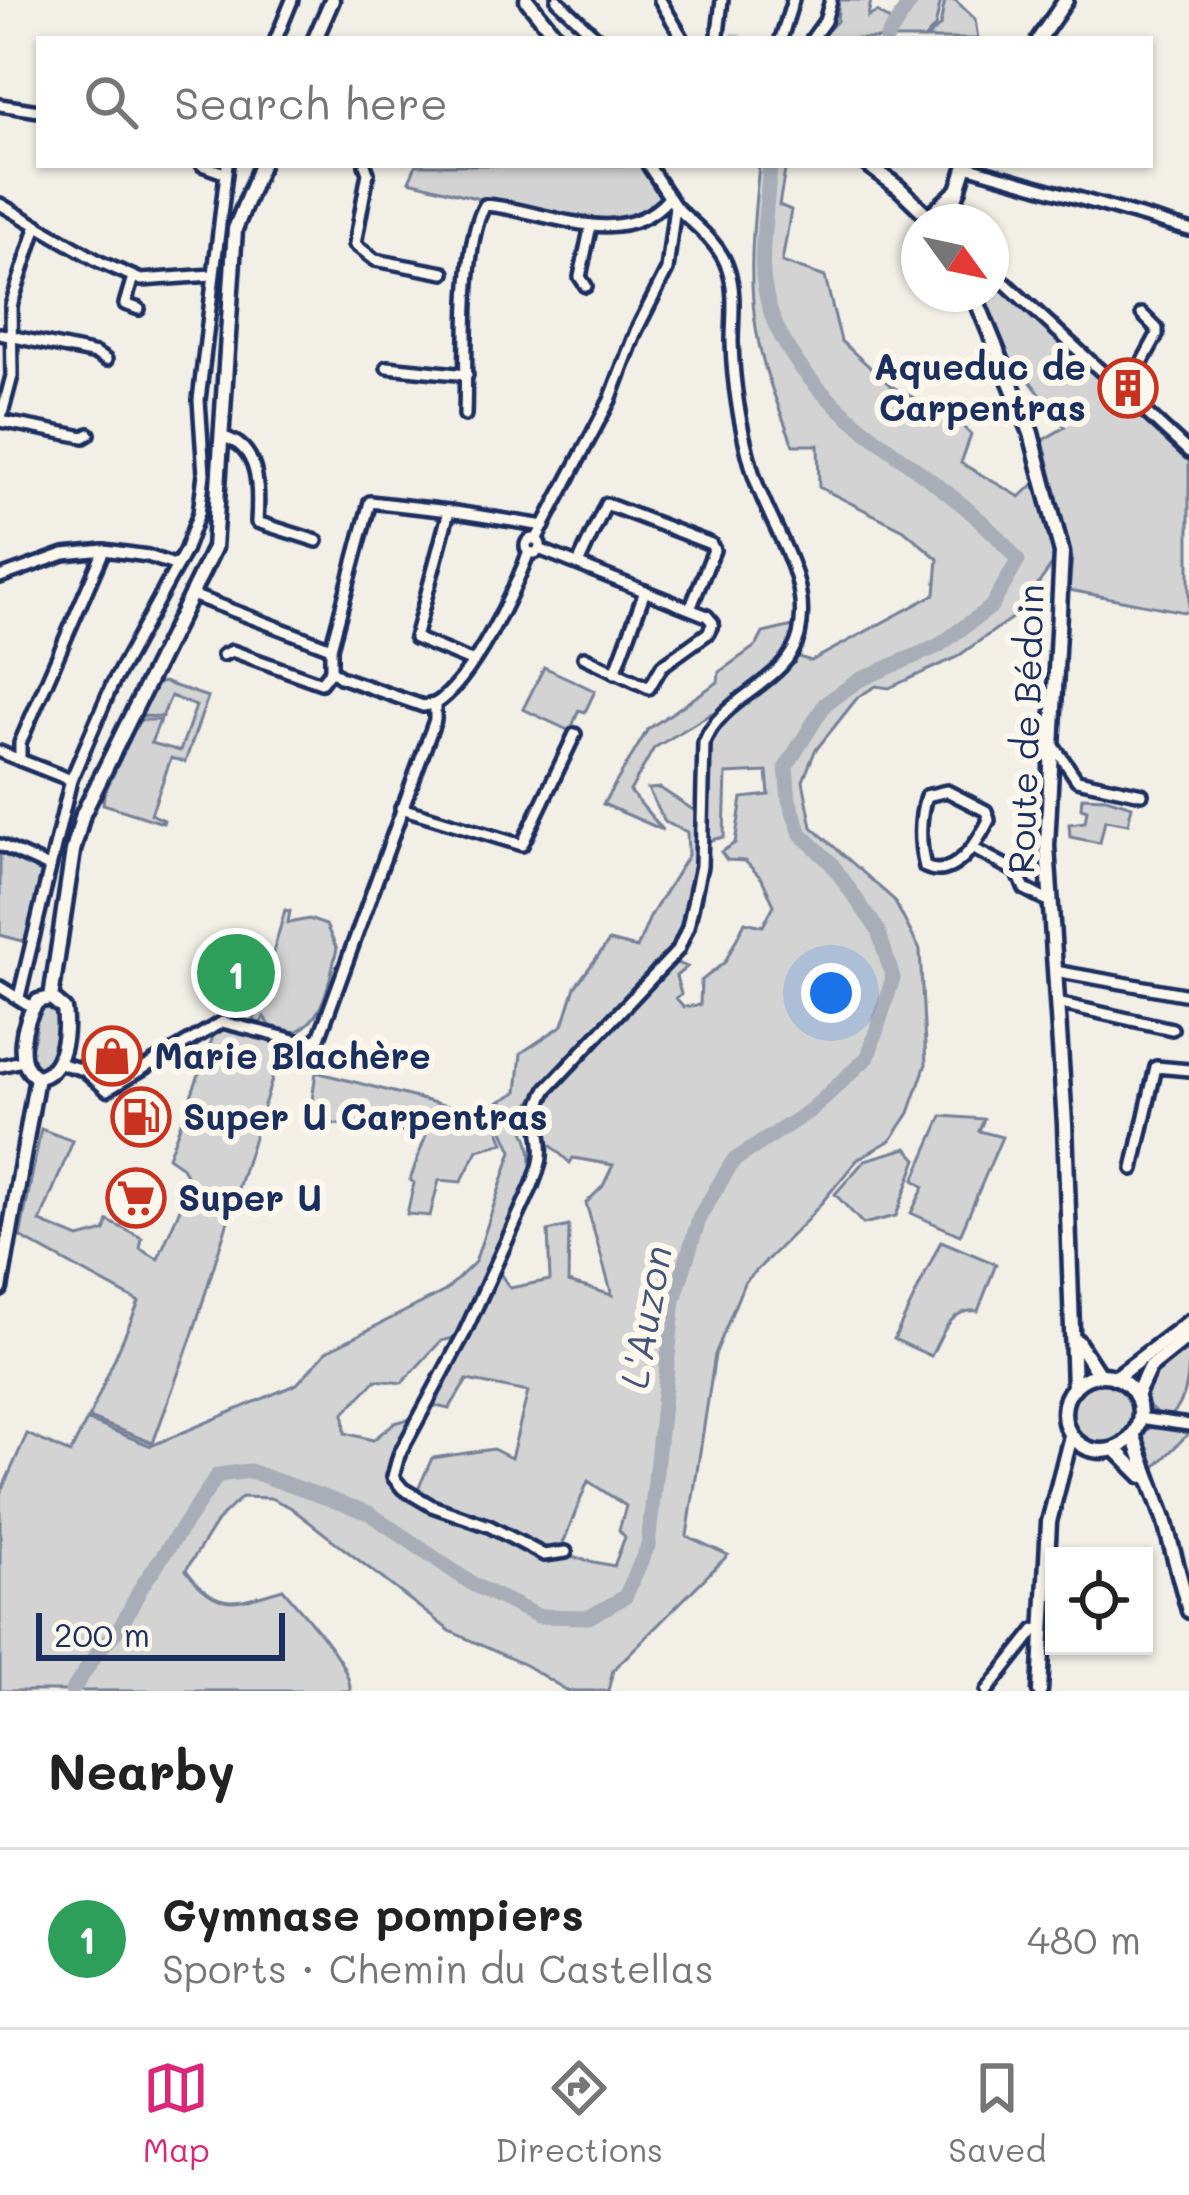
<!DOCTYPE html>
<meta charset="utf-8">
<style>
body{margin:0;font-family:Mali,sans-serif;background:#f6f6f6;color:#222}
.controls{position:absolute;right:36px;bottom:36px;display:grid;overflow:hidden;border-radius:0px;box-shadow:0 3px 9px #0004}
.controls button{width:108px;height:108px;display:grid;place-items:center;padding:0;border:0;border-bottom:3px solid #e0e0e0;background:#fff;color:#222;font:60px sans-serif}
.compass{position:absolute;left:901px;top:204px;width:108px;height:108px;border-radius:50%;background:#fff;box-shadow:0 3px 9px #0004;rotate:123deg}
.scale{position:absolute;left:36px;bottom:30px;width:249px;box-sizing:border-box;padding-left:12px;border:6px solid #1b2f5e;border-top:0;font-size:33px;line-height:42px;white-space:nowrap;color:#1b2f5e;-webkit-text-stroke:9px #fbf7ec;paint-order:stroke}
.you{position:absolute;left:831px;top:993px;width:42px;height:42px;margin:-30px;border:9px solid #fff;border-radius:50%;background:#1a73e8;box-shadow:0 0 0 18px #1a73e833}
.badge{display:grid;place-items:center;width:78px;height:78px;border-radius:50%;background:#db2777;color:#fff;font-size:39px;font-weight:700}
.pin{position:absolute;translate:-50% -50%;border:6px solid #fff;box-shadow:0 3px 12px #0006}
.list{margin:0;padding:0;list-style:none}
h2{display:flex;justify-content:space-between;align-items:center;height:156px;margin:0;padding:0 48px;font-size:51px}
h2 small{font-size:39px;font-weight:400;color:#767676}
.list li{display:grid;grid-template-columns:78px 1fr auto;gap:36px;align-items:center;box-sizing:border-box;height:180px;padding:0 48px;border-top:3px solid #e0e0e0}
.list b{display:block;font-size:45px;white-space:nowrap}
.list p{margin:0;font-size:39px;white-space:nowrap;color:#767676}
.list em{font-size:39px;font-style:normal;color:#767676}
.icon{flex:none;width:66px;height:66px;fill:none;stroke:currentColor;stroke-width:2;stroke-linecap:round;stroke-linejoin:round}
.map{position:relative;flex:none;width:1189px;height:1691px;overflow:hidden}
.search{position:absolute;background:#fff;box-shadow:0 3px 9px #0004;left:36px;right:36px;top:36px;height:132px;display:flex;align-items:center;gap:30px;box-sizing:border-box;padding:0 42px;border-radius:0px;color:#767676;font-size:45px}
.sheet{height:336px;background:#fff}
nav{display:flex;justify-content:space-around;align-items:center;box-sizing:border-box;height:168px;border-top:3px solid #e0e0e0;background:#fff;font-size:33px;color:#767676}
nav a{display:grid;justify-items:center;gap:6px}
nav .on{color:#db2777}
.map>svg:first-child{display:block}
.green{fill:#d2d3d2;stroke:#768198;stroke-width:3;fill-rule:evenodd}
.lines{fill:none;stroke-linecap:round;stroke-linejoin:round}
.river{stroke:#a9adb7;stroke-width:15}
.minor-tunnel{stroke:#c7c9cb;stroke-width:9;stroke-dasharray:9 4.5;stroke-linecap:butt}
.minor-casing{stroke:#1b2f5e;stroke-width:18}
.major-casing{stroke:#1b2f5e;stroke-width:21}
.minor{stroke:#fbf7ec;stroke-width:9}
.major{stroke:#fbf7ec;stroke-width:12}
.labels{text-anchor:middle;stroke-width:12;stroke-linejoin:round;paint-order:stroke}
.poi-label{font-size:36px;font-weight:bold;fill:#1b2f5e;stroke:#fbf7ec;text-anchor:start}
.street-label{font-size:36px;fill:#1b2f5e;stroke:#fbf7ec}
.water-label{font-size:39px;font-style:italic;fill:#465579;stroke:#fbf7ec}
</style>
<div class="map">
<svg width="1189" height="1691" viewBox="0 0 1189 1691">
<rect width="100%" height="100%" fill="#f2efe6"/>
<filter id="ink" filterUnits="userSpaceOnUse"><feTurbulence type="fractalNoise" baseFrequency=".00833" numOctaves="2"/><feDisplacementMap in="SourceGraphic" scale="24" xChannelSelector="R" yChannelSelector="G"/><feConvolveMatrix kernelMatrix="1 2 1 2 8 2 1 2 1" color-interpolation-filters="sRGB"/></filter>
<g filter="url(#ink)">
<g class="green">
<polygon points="839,0 871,0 868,17 877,12 891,22 904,0 941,0 935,27 924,39 820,39 837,21"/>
<polygon points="945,0 955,0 975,19 978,39 926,39 940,26"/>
<path d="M416,165H643L659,192L660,201C615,245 468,194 409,181Z"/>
<path d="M759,165H786L779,205L791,210L782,262L825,277L841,341L891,386L957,420L971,435L961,463L1020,497L1040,478L1057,558L1016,615L957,657L889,688L876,686L858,697L815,751L803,781L812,827L894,900L920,950L926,1064L909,1113L891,1140L858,1159L808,1219L744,1283L715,1355L687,1536L728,1555L613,1670L608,1691H568L525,1665L450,1631L290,1507L270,1498L242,1497L217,1521L186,1570C218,1614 237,1602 283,1589C301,1612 352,1663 350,1691H0V1494L27,1434L70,1453L87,1420L151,1446L297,1384L327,1351L445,1291L475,1262L512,1151L492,1106L517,1092L521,1053L563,1025L575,987L609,941L637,948L650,917L688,855L687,832L665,822L648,789L660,788L698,813L699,774L721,720L796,656L811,661L935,594L938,559L904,530L819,487L818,445H793C783,418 772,392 764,364C745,299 752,231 759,165ZM767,772L769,795L742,798L735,843L721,852L727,860L745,861L762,879L774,905L763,926L745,922L725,962L701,981L700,1005L684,1007L676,998L681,994L676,976L687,967L675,962L553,1090L544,1106L545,1140L570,1163L573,1158L613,1165L603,1186L586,1203L612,1295L568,1282L569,1226L548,1231L550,1280L510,1288L493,1263C516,1211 551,1170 517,1117L681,940L695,886L698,843L724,837L726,774ZM465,1335L427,1404L449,1409L467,1380L528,1392L511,1458L493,1449L432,1458L416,1494L546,1553L560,1551L588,1481L626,1506L619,1530L625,1537L614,1566L565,1556L543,1558L399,1489L389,1477L416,1417L394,1423L373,1440L345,1433L344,1413L376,1380L402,1383L441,1341Z"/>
<polygon points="991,277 1189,461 1189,613 1069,590 1072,558 1043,440 1065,427 1023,372 1012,367 981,294 991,294"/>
<polygon points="793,626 792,649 719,709 654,748 630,791 663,830 603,804 648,729 718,682 719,672 757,645 763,633"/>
<polygon points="544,667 595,691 585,712 579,710 570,731 523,709"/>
<polygon points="163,682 208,697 185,762 171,758 151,814 164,820 163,823 103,804 104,794 139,720 160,720 151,743 180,751 196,706 171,696 162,717 141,716 156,685"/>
<polygon points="1082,797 1106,798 1132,806 1128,824 1105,820 1100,843 1070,837 1069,824 1085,822 1087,810 1081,808"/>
<polygon points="0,851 45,870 30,943 0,935"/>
<path d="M285,910L290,911L288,923L309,919L326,925L337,949C329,979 326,1019 295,1032L271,1026L264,1017L261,1023L254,1021Z"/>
<polygon points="46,1004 59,1015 52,1063 36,1071 28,1062 36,1030 33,1026 36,1010"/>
<polygon points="235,1026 284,1041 193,1333 153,1443 89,1418 139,1302 20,1237 41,1129 73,1141 40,1222 79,1238 105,1231 108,1221 142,1238 140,1249 158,1259 191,1183 181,1166 168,1157 216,1029"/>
<polygon points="316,1072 455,1108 491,1110 504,1143 478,1150 461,1182 439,1180 430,1216 407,1214 414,1183 410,1180 426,1135 309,1121"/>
<polygon points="942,1116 984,1119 979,1131 1002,1137 960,1235 911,1213 924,1187 914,1180"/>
<polygon points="907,1148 917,1159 896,1216 863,1224 835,1194 865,1160"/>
<path d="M941,1241L996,1264L978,1311C950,1307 942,1335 931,1356L894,1339Z"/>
<path d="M1189,1343C1189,1370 1189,1402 1169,1417C1116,1403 1170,1359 1189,1343Z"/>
<circle cx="1102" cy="1413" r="32"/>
<polygon points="1153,1426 1189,1433 1152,1470 1141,1443 1144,1432"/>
</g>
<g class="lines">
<g class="river">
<polyline points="886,39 912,0"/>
<path d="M72,1691L99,1650L121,1626L142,1586L218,1475L250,1471L369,1513L474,1585L538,1616L589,1617L625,1597L648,1546L674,1300L700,1216L733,1161L811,1110L868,1057L893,978L878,930L831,863L801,834L789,800L786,767L825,704L859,680L938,646L991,607L1018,561C945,464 784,415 764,284C759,253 768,198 770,165"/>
</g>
<polyline class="minor-tunnel" points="718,34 741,39"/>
<defs>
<g id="minor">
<polyline points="557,0 598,39"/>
<polyline points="660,0 683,39"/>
<polyline points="718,34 722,0"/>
<polyline points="276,39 292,0"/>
<polyline points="781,39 793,0"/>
<polyline points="812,39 825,21 831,0"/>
<polyline points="0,105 39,111"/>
<polyline points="202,165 224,173"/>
<polyline points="365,165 368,173 355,244 375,260 444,273"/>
<polyline points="966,166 1189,230"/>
<polyline points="0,204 100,262 141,280 212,275"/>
<polyline points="991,270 1189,452"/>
<polyline points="133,277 125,304 139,309"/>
<polyline points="586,286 580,277 591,225"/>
<polyline points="0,334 96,354 106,360"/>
<polyline points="387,367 467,375"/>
<polyline points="1125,394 1157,335 1157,329 1142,314"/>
<path d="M465,415C467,366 461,244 485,205C543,209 621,253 668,199"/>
<polyline points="0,421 12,376 11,306 37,225"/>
<polyline points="0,421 84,437 89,434"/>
<path d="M222,437C261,445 259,491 257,522L317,541"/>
<circle cx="533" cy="546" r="7"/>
<polyline points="536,540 610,400 636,331 667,270 675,206 648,165"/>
<polyline points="539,549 707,616 713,623 708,633 662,666 649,688 584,657"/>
<polyline points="578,564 606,504 711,544 714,550 690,609"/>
<polyline points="0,577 64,554 104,550"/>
<polyline points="192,595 331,648"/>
<polyline points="223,655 232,651 321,683 331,670"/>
<polyline points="471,661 415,638 449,511 544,526"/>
<polyline points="615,673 645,591"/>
<polyline points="435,704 423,706 340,677 331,670 331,648 370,502 449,511"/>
<path d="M435,704C472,681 513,593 529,552"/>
<polyline points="1054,746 1077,780 1142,794"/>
<polyline points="0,752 20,760"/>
<polyline points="71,780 20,760 20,743 104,550 148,556 177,566"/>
<path d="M947,791L986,811L989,820C978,842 954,881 925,867C919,843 919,820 926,796Z"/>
<polyline points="401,808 522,845 575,734"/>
<polyline points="0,845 49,867"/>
<polyline points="974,849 1017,872 1025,889 1050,902"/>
<polyline points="1055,971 1189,995"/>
<polyline points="0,987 32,1007"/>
<polyline points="19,997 71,780 112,685 185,551 199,513 204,474 199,400 227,165"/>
<polyline points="1057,1003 1172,1029"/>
<polyline points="58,1063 84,1070 107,1090 222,1022 307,1043 319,1038 435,720 435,704"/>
<polyline points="0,1066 22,1061"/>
<polyline points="1133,1169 1156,1067 1189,1070"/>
<polyline points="1139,1418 1189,1425"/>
<path d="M566,1552L544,1555L489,1526L432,1506L403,1489L393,1477L399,1455L464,1334L532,1186C535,1177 540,1167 541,1157C544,1127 529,1120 547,1089L678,950L688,927L701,866L704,743C722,695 787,684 799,635C813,575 767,524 752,469C741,430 733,383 732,342C732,319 736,291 728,269C720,243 694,225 675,206"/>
<polyline points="987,1691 1035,1630 1043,1628"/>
</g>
<g id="major">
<polyline points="527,0 558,39"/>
<polyline points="315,39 332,0"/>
<polyline points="1039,39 1066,0"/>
<polyline points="868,165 899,188 934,222"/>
<polyline points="929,216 959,189"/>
<polyline points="948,222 966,165"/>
<polyline points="974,294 1031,433 1062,553 1047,846 1065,1124 1074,1388"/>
<polyline points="51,998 73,851 83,814 214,548 235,229 261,165"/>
<path d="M37,1077C13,1065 23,1019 38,1001L51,998"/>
<path d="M37,1077C64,1073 67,1032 64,1009L51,998"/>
<polyline points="0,1289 37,1077"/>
<polyline points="1077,1341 1099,1375"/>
<circle cx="1102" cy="1413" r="38"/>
<polyline points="1115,1378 1189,1322"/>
<polyline points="1136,1396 1149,1368 1189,1336"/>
<polyline points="1133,1434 1164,1519 1189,1611"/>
<polyline points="1115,1449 1142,1476"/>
<polyline points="1040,1691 1049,1522 1071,1436"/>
</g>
</defs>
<use href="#minor" class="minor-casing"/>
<use href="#major" class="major-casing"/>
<use href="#minor" class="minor"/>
<use href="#major" class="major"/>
</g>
</g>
<defs>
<symbol id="building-ring" viewBox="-11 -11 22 22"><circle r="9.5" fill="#fbf7ec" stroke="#c8321e" stroke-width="1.5"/><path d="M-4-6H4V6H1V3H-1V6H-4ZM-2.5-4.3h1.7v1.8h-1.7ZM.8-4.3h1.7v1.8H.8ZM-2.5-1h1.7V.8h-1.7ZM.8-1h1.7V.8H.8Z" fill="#c8321e"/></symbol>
<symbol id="shop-ring" viewBox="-11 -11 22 22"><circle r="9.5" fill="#fbf7ec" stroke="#c8321e" stroke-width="1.5"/><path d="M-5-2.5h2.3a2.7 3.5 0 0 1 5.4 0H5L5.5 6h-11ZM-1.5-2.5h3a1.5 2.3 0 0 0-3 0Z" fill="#c8321e"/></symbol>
<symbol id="fuel-ring" viewBox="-11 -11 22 22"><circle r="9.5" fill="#fbf7ec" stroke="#c8321e" stroke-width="1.5"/><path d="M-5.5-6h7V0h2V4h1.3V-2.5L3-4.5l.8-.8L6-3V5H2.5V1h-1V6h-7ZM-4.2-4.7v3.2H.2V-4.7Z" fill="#c8321e"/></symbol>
<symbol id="supermarket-ring" viewBox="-11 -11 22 22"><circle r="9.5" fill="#fbf7ec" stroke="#c8321e" stroke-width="1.5"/><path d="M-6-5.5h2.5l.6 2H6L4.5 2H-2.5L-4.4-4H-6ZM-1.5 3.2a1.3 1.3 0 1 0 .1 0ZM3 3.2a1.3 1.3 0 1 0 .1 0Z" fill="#c8321e"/></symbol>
</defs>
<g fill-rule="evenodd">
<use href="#building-ring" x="1095" y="355" width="66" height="66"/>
<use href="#shop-ring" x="79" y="1023" width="66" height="66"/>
<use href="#fuel-ring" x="108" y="1084" width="66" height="66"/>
<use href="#supermarket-ring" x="103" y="1165" width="66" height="66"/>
</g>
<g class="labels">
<g class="poi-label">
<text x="1086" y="380" text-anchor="end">Aqueduc de<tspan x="1086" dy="41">Carpentras</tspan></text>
<text x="154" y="1069">Marie Blachère</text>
<text x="183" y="1130">Super U Carpentras</text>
<text x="178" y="1211">Super U</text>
</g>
<g class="street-label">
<text transform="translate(1026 729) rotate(-88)" y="13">Route de Bédoin</text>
</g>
<g class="water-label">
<text transform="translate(646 1317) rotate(-80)" y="14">L'Auzon</text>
</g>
</g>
</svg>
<div class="controls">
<button><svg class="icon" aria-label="locate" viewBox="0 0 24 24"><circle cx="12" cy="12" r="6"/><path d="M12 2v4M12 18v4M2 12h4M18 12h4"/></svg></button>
</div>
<svg class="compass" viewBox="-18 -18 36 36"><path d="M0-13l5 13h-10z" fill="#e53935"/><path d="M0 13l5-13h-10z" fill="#767676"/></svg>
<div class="scale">200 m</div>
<div class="you"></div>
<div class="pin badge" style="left:236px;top:973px;background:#2e9e5b">1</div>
<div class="search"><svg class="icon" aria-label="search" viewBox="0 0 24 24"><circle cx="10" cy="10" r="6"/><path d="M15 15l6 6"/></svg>Search here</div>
</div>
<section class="sheet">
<h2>Nearby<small></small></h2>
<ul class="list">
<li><span class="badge" style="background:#2e9e5b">1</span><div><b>Gymnase pompiers</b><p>Sports · Chemin du Castellas</p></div><em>480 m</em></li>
</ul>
</section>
<nav>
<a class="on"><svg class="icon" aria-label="map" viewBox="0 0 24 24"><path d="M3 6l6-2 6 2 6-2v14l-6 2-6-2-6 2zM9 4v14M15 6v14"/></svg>Map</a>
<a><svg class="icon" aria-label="directions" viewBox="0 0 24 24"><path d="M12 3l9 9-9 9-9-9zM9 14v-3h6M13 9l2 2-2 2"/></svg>Directions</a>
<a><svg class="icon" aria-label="saved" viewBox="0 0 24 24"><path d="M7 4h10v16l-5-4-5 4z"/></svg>Saved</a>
</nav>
